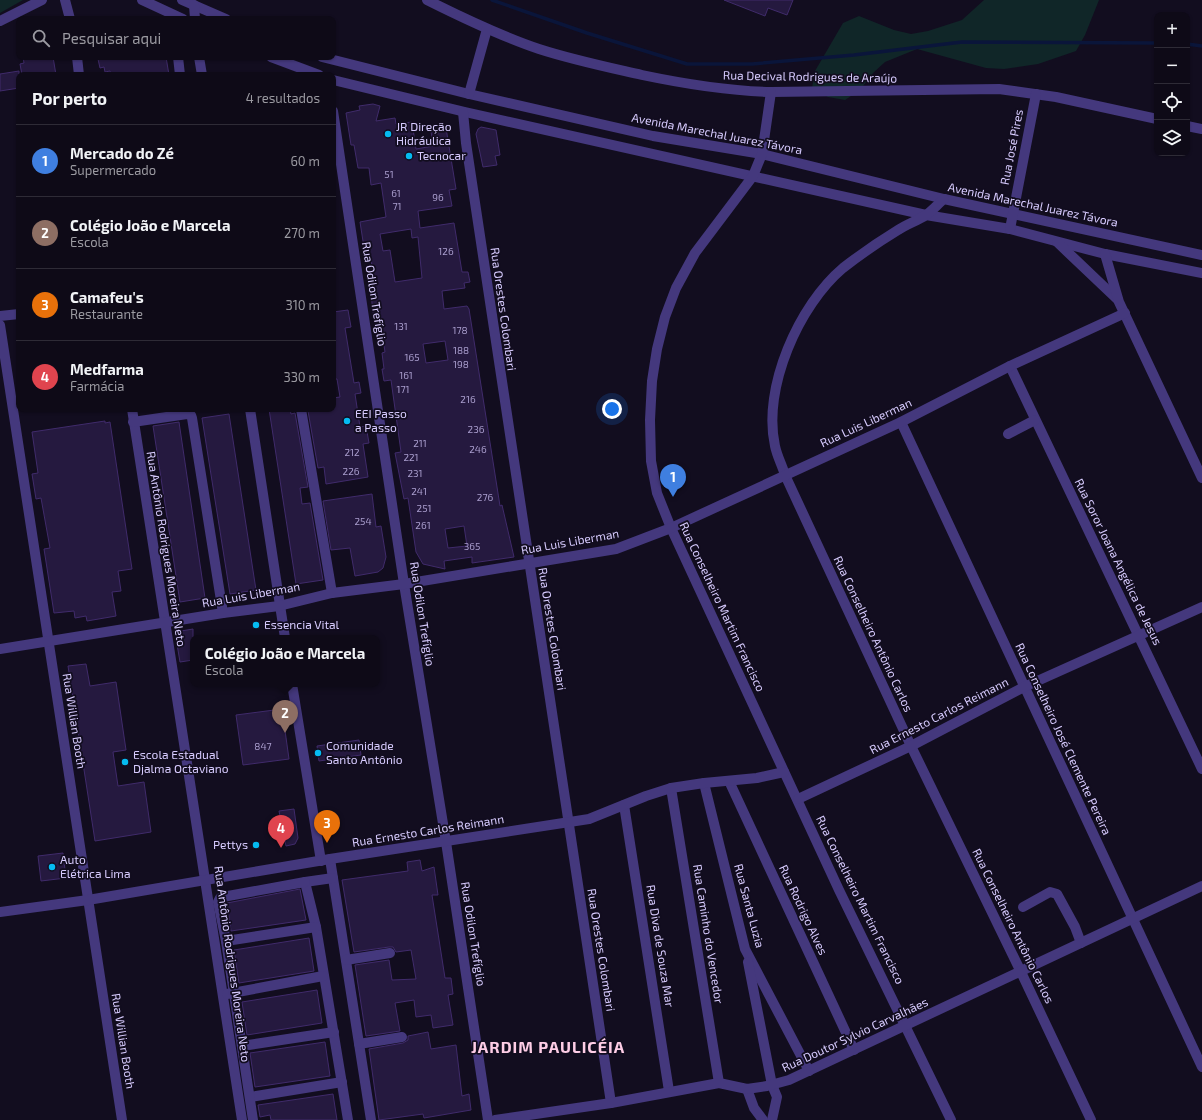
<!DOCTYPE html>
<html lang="pt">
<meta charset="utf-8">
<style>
body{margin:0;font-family:"Exo 2",sans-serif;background:#1c1824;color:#f1f3f6}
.controls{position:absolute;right:12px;top:12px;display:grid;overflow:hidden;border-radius:8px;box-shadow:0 1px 3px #0004}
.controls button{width:36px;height:36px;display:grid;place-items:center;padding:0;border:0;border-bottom:1px solid #2e2b36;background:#0e0a17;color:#f1f3f6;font:20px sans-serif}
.you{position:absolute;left:612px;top:409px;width:14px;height:14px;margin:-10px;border:3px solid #fff;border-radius:50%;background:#1a73e8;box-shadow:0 0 0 6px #1a73e833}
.badge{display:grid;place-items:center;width:26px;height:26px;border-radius:50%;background:#05bbf1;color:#fff;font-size:13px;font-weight:700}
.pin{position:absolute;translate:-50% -33px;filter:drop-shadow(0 1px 2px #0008)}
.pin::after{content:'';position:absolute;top:21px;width:14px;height:12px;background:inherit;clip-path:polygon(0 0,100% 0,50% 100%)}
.popup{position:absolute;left:190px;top:635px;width:190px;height:52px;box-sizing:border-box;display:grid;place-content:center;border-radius:8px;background:#0e0a17;filter:drop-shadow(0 1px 3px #0005);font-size:13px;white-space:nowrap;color:#9b9aa1}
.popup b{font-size:15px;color:#f1f3f6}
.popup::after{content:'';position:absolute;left:50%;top:100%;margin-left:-8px;border:8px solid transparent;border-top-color:#0e0a17}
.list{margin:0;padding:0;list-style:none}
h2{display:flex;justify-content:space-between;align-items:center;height:52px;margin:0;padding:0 16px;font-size:17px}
h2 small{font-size:13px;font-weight:400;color:#9b9aa1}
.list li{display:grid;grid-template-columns:26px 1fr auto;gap:12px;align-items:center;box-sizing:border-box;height:72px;padding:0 16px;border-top:1px solid #2e2b36}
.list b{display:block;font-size:15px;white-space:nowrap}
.list p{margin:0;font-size:13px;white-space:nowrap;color:#9b9aa1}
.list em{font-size:13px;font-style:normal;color:#9b9aa1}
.icon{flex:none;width:22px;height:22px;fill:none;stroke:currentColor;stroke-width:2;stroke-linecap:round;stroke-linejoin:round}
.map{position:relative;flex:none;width:1202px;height:1120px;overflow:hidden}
.search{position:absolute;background:#0e0a17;box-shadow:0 1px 3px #0004;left:16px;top:16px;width:320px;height:44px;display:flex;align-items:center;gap:10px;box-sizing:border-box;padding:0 14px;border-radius:8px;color:#9b9aa1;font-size:15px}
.panel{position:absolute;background:#0e0a17;box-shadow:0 1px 3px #0004;left:16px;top:72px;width:320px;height:340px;border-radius:8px}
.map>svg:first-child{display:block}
.green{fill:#102628}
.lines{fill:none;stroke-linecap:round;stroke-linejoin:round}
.stream{stroke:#0a153a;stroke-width:3.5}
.building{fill:#25193f;stroke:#402b6b;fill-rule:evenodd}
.minor{stroke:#44387d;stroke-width:10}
.poi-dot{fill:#05bbf1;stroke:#120d1f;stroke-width:1.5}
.labels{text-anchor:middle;stroke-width:3.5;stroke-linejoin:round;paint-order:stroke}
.number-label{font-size:10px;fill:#aa9ece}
.street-label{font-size:12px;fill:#d7cbfe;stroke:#120d1f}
.poi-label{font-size:12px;fill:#d7cbfe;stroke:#120d1f;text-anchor:start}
.district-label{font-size:16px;font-weight:bold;letter-spacing:1px;fill:#fecde6;stroke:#120d1f}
</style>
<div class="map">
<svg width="1202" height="1120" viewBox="0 0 1202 1120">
<rect width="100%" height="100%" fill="#120d1f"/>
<g class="green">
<polygon points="0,0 23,0 0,13"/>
<polygon points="984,0 1099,0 1085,35 1076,51 1038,64 1004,69 986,68 917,49 885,62 873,73 860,90 845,100 828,97 812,88 815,71 843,23 859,16 894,30 911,34 928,31 962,20"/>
</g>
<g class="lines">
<g class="stream">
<polyline points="492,0 587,33 687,64 752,64 854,55 962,42 1157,43"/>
<polyline points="1187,44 1202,46"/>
</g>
</g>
<g class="building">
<polygon points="724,0 793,0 787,15 768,8 765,16"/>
<polygon points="23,57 53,57 56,75 22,75 20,64 24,63"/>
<polygon points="111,57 166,57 169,75 111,75 110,71 105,72 104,67 100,68 98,59"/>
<polygon points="19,71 19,88 0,91 0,74"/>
<path d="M373,104L380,106L376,121L395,118L396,124L412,122L416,149L433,146L431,131L446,128L456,189L449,190L452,206L418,211L420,228L454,223L462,272H468L470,282L464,283L465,288L442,291L444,309L467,306L469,309L500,506L502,505L514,557L472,563V557L444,561L445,569L423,564L416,552L408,498L404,499L395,453L401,452L391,380L384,381L382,369H384L382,353L385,352L380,319L374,320L370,286H375L370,253L365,254L360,222L386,217L381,183L371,185L369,168H358L354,145H351L346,113L360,110L359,106ZM411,229L412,238L418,237L422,278L395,282L390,250L383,251L380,234ZM445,341L448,360L426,363L423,344ZM464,526L467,546L448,548L445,529Z"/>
<polygon points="481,127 496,130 500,155 495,156 497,165 483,167 476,134 478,129"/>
<polygon points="348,310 351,327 345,328 354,383 359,382 361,393 355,394 360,427 366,426 369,443 363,444 368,477 326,484 324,467 318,468 308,411 312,409 333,409 333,398 340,397 337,379 333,379 333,312"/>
<polygon points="269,409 290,409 291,414 295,413 308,487 300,488 302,504 310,503 323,580 296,584"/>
<polygon points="229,414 256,590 230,594 202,418"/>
<polygon points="105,421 105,423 110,422 132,569 118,571 121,591 112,592 116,616 87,621 86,616 75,618 74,611 54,613 44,549 50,548 41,498 36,499 32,474 38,473 32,432"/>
<polygon points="179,422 205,598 180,602 153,426"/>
<polygon points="372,494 376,527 381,526 386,557 383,568 378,572 355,576 350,548 331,550 323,501"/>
<polygon points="193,629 193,660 180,662 175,632"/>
<polygon points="86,664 90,686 116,682 126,750 113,752 118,786 144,782 151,832 95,841 68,666"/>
<polygon points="282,709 289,759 243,765 236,715"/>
<polygon points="359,740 361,755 319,761 317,746"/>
<polygon points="294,809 298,838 295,844 286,846 279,811"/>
<polygon points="63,853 66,878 41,881 38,856"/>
<polygon points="420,860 422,871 434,867 438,895 432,895 445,978 451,978 453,994 448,995 453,1025 433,1028 431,1015 416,1017 414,1000 395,1003 400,1031 366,1036 355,965 389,960 392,980 416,979 411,950 396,952 393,947 389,947 354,952 342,880 408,871 407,862"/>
<polygon points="300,889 306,920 231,931 227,903"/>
<polygon points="309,938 314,971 239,983 234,950"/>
<polygon points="317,990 322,1023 247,1035 242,1002"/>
<polygon points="428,1032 431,1049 456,1045 462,1096 469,1094 471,1110 424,1118 423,1114 379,1120 369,1049 403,1043 408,1040 408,1036"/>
<polygon points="325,1042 330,1076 255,1087 250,1053"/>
<polygon points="333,1094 337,1120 271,1120 270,1115 260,1117 258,1105"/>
</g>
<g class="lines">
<g class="minor">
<polyline points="65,0 70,19"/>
<polyline points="142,0 183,19"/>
<polyline points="182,0 226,19"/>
<path d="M427,0C463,18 500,36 539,49C573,60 607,67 642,75C685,84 727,91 771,92L999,89L1056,97L1157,119"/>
<polyline points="194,5 195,19"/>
<polyline points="0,21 42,0"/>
<polyline points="77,57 79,75"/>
<polyline points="178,57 180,75"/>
<polyline points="199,57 202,75"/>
<polyline points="271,57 319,75"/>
<polyline points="322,57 469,94 653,136 762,154 944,199 1202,255"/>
<polyline points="333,80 465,112 926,215 1010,229 1105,254 1202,273"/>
<polyline points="771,92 762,154 753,176 695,253 676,288 665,317 657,349 652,381 650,420 651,461 657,493 671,528 839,890 951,1120"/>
<polyline points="469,94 487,29"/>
<polyline points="333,111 404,584 446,842 488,1120"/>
<polyline points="463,112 466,143 611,1103"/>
<polyline points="1187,126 1202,129"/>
<path d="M944,199C938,204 932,211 926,215C917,221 907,224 898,230C880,241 861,254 843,268C799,305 762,388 775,446C777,456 782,465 785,475L911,746L1021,972L1091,1120"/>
<polyline points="1010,229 1036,94"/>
<polyline points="1057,242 1118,300"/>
<polyline points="1105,254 1119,302 1202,478"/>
<polyline points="0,316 19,314"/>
<polyline points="0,325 122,1120"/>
<polyline points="1010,366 1202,769"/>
<path d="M132,409C168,646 207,883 242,1120"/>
<polyline points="250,409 285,638"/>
<polyline points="301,409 332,593"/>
<polyline points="133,422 187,414 191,415 192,418 223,613"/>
<polyline points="901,422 1202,1067"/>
<polyline points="1008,434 1035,420"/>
<polyline points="0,649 223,613 279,606 332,593 404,584 616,549 671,528 901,422 1010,366 1125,313"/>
<polyline points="292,684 321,861"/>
<polyline points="729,781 854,1050"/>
<polyline points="704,783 745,949 809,1071"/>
<polyline points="671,788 719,1083"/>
<polyline points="798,799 911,746 1024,687 1202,607"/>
<polyline points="624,805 669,1091"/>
<polyline points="330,859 371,1120"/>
<polyline points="333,878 305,882 316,927 348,1120"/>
<polyline points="1023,907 1050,892 1057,894 1075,927 1081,943"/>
<polyline points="0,912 88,900 330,859 589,819 646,796 671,788 704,783 757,778 784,772"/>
<polyline points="226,941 316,927"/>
<polyline points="346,960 390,953"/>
<polyline points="748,962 772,1085 777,1097 772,1120"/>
<polyline points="227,994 323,976"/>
<polyline points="359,1044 402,1037"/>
<polyline points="242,1046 334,1032"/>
<polyline points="747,1089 754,1108 763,1120"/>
<polyline points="250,1097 342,1082"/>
<polyline points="253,1120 226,941 218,902 220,898 228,896 305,882"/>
<polyline points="495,1120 611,1103 719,1083 747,1089 767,1086 789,1080 1202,886"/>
</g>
</g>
<g class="poi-dot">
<circle cx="388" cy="134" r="4"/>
<circle cx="409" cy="156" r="4"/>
<circle cx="347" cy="421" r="4"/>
<circle cx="256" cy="625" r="4"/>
<circle cx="318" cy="753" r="4"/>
<circle cx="125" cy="762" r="4"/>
<circle cx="256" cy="845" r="4"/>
<circle cx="52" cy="867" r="4"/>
</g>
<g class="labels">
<g class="number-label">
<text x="389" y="178">51</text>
<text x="396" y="197">61</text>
<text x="438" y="201">96</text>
<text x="397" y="210">71</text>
<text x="446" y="255">126</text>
<text x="401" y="330">131</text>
<text x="460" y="334">178</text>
<text x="461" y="354">188</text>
<text x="412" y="361">165</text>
<text x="461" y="368">198</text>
<text x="406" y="379">161</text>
<text x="403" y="393">171</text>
<text x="468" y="403">216</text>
<text x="476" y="433">236</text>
<text x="420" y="447">211</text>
<text x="478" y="453">246</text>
<text x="352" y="456">212</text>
<text x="411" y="461">221</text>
<text x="351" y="475">226</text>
<text x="415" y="477">231</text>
<text x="419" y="495">241</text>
<text x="485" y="501">276</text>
<text x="424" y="512">251</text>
<text x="363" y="525">254</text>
<text x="423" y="529">261</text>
<text x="472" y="550">365</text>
<text x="263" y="750">847</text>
</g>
<g class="street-label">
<text transform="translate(810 77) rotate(1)" y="4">Rua Decival Rodrigues de Araújo</text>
<text transform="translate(717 134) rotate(11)" y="4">Avenida Marechal Juarez Távora</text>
<text transform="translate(1012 147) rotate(-79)" y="4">Rua José Pires</text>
<text transform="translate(1033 205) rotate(12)" y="4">Avenida Marechal Juarez Távora</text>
<text transform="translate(374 294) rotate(81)" y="4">Rua Odilon Trefíglio</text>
<text transform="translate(503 309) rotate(82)" y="4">Rua Orestes Colombari</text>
<text transform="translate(866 423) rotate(-25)" y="4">Rua Luis Liberman</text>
<text transform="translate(570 542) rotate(-10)" y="4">Rua Luis Liberman</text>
<text transform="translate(166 549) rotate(81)" y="4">Rua Antônio Rodrigues Moreira Neto</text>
<text transform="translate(1118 562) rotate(64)" y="4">Rua Soror Joana Angélica de Jesus</text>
<text transform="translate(251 595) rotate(-10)" y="4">Rua Luis Liberman</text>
<text transform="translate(722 607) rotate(65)" y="4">Rua Conselheiro Martim Francisco</text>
<text transform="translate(422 614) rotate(81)" y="4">Rua Odilon Trefíglio</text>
<text transform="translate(552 629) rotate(81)" y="4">Rua Orestes Colombari</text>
<text transform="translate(873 634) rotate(65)" y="4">Rua Conselheiro Antônio Carlos</text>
<text transform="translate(939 716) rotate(-27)" y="4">Rua Ernesto Carlos Reimann</text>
<text transform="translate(74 721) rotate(81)" y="4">Rua Willian Booth</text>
<text transform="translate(1063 739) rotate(65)" y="4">Rua Conselheiro José Clemente Pereira</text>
<text transform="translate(428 831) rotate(-9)" y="4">Rua Ernesto Carlos Reimann</text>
<text transform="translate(860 900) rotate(64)" y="4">Rua Conselheiro Martim Francisco</text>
<text transform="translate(749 906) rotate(75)" y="4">Rua Santa Luzia</text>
<text transform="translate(803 910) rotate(65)" y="4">Rua Rodrigo Alves</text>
<text transform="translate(1013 926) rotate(64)" y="4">Rua Conselheiro Antônio Carlos</text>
<text transform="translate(473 934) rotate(81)" y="4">Rua Odilon Trefíglio</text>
<text transform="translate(708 934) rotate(81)" y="4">Rua Caminho do Vencedor</text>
<text transform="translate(660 946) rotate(81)" y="4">Rua Diva de Souza Mar</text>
<text transform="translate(601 950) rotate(81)" y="4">Rua Orestes Colombari</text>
<text transform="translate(232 964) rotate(82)" y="4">Rua Antônio Rodrigues Moreira Neto</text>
<text transform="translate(855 1035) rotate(-25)" y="4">Rua Doutor Sylvio Carvalhães</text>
<text transform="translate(123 1041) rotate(81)" y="4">Rua Willian Booth</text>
</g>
<g class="poi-label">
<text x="396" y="131">JR Direção<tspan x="396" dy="14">Hidráulica</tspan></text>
<text x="417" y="160">Tecnocar</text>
<text x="355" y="418">EEI Passo<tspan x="355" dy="14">a Passo</tspan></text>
<text x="264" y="629">Essencia Vital</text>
<text x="326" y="750">Comunidade<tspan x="326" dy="14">Santo Antônio</tspan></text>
<text x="133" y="759">Escola Estadual<tspan x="133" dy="14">Djalma Octaviano</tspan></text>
<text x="248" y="849" text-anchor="end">Pettys</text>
<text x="60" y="864">Auto<tspan x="60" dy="14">Elétrica Lima</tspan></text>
</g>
<g class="district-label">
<text x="548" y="1053">JARDIM PAULICÉIA</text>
</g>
</g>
</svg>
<div class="controls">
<button>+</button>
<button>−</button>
<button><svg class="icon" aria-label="locate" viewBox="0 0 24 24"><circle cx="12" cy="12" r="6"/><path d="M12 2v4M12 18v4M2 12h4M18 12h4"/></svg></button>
<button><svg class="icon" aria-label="layers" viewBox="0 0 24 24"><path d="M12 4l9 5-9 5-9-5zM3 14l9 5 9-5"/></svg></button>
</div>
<div class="you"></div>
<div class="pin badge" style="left:673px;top:497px;background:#3f7fe0">1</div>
<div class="pin badge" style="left:285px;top:733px;background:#8d6e63">2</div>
<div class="popup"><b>Colégio João e Marcela</b>Escola</div>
<div class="pin badge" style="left:327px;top:843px;background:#e8710a">3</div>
<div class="pin badge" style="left:281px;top:848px;background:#e0444e">4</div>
<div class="search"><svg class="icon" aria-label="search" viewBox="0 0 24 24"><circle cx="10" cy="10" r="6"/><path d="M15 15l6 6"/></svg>Pesquisar aqui</div>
<section class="panel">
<h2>Por perto<small>4 resultados</small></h2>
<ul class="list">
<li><span class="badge" style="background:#3f7fe0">1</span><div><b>Mercado do Zé</b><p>Supermercado</p></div><em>60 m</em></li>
<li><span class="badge" style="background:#8d6e63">2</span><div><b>Colégio João e Marcela</b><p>Escola</p></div><em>270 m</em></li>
<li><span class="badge" style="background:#e8710a">3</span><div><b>Camafeu's</b><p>Restaurante</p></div><em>310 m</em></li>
<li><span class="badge" style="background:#e0444e">4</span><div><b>Medfarma</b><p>Farmácia</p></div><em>330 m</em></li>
</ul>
</section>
</div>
